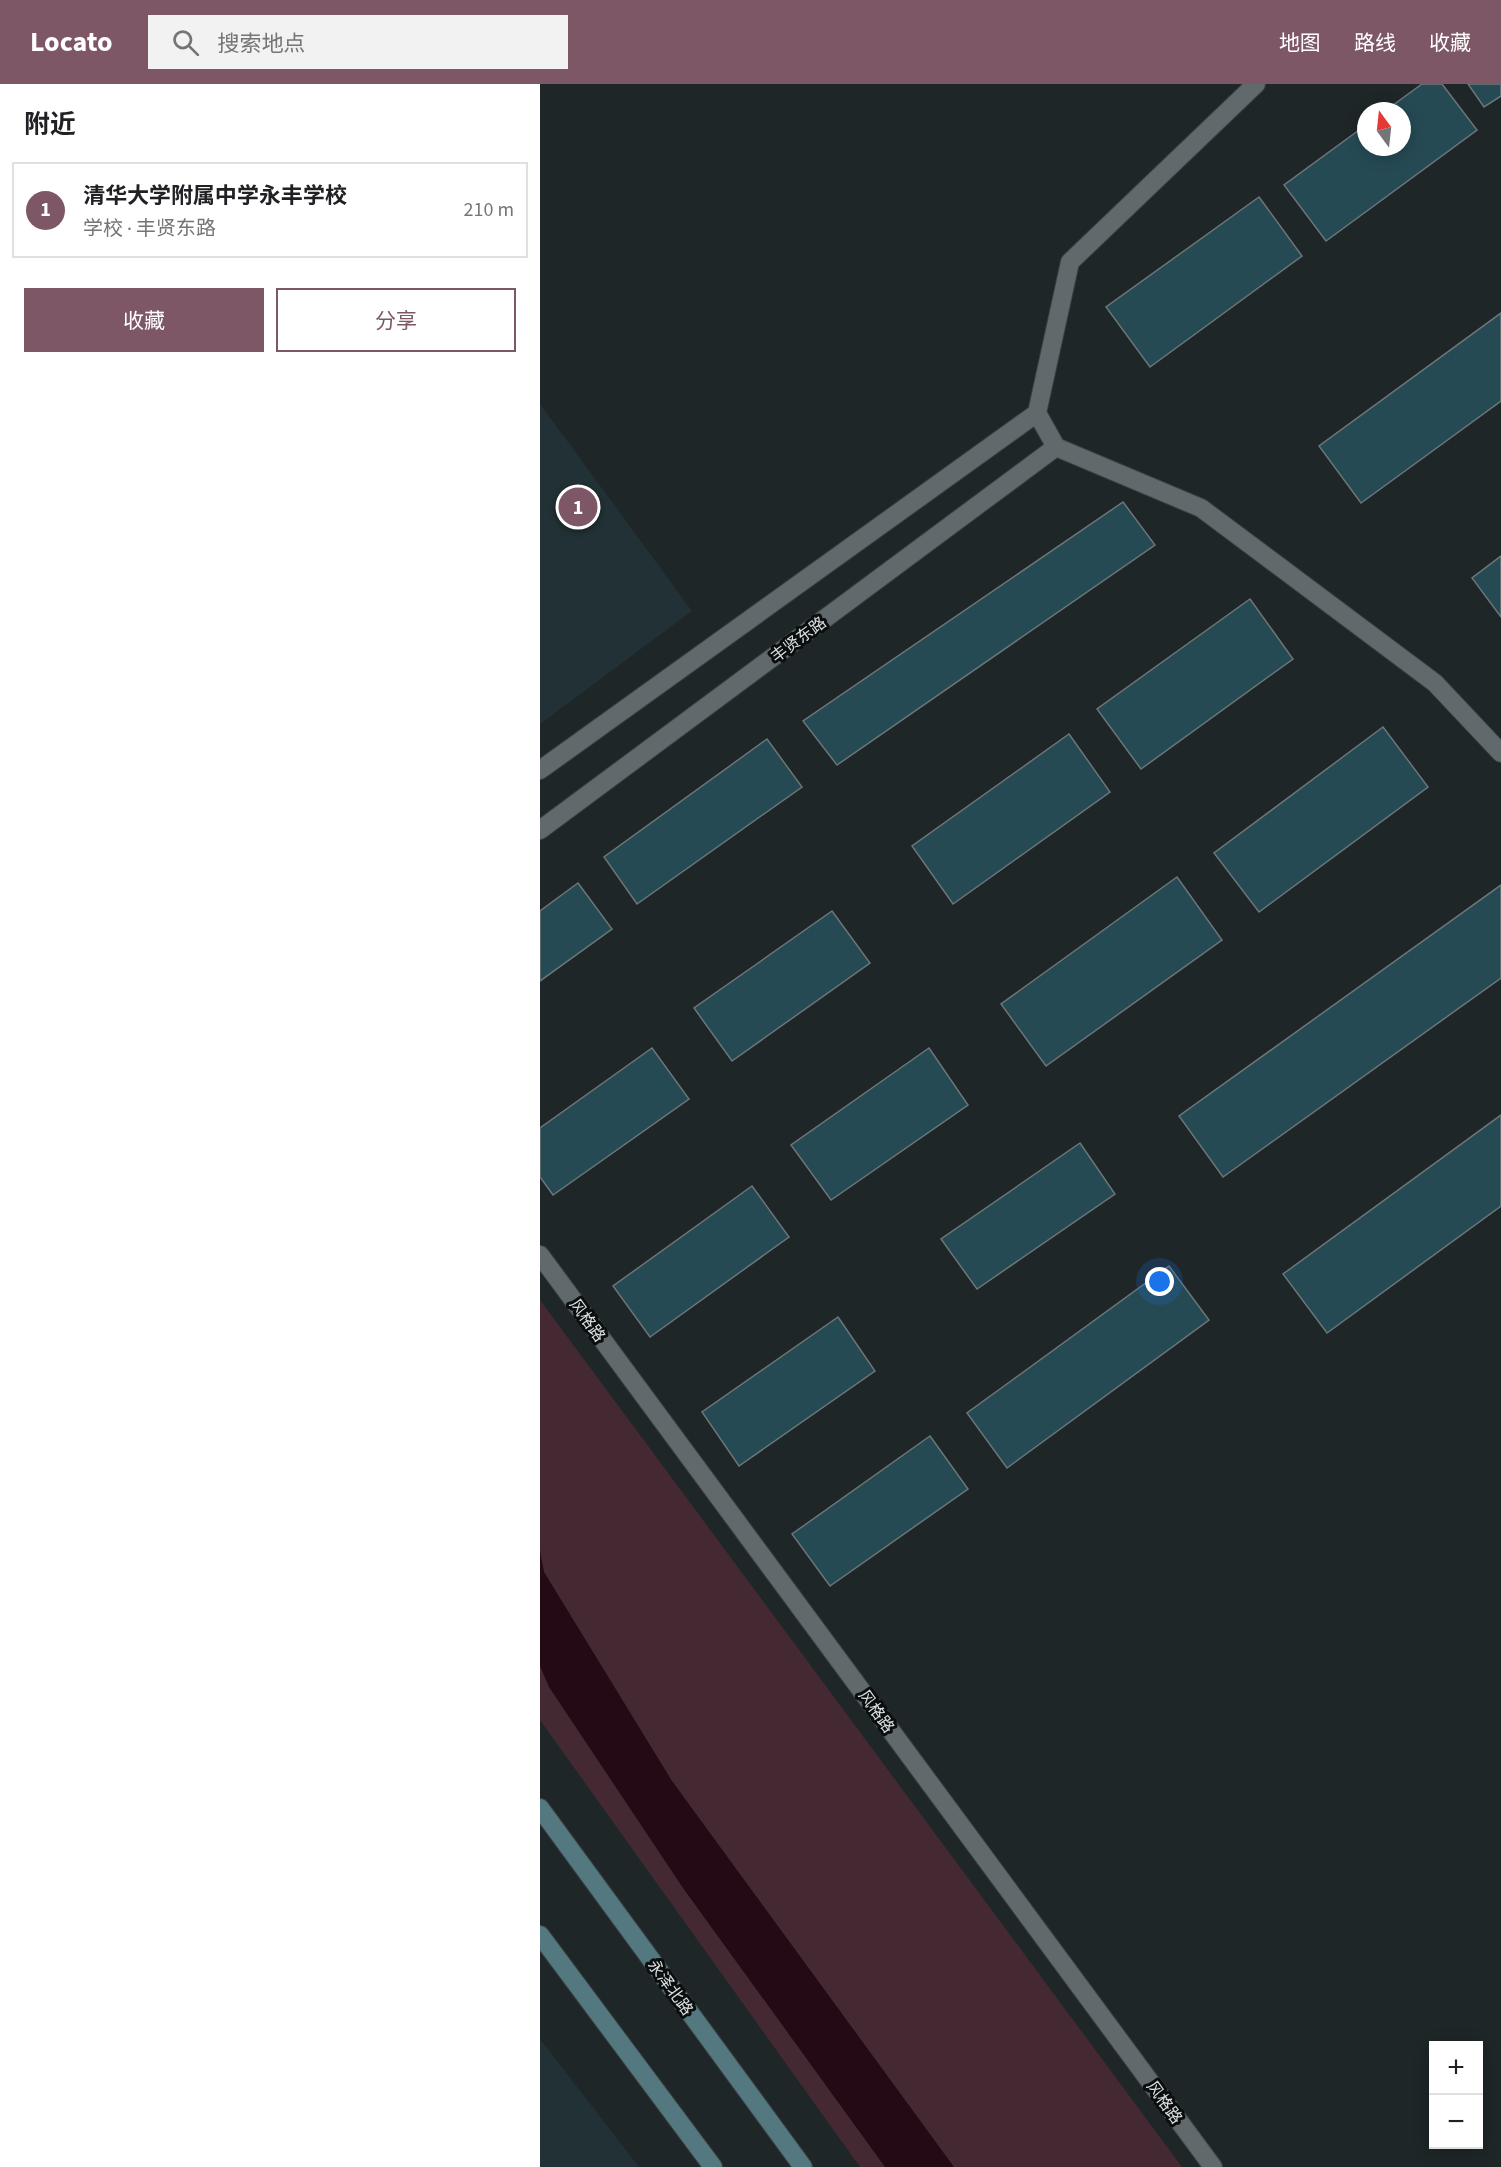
<!DOCTYPE html>
<html lang="zh">
<meta charset="utf-8">
<style>
body{margin:0;font-family:"Source Sans 3","Noto Sans SC",sans-serif;background:#f2f2f2;color:#202124}
.controls{position:absolute;right:18px;bottom:18px;display:grid;overflow:hidden;border-radius:0px;box-shadow:0 3px 15px #0003}
.controls button{width:54px;height:54px;display:grid;place-items:center;padding:0;border:0;border-bottom:2px solid #e0e0e0;background:#fff;color:#202124;font:30px sans-serif}
.compass{position:absolute;left:817px;top:18px;width:54px;height:54px;border-radius:50%;background:#fff;box-shadow:0 3px 15px #0003;rotate:345deg}
.you{position:absolute;left:620px;top:1198px;width:21px;height:21px;margin:-15px;border:4px solid #fff;border-radius:50%;background:#1a73e8;box-shadow:0 0 0 9px #1a73e833}
.badge{display:grid;place-items:center;width:39px;height:39px;border-radius:50%;background:#7e5766;color:#fff;font-size:20px;font-weight:700}
.pin{position:absolute;translate:-50% -50%;border:3px solid #fff;box-shadow:0 2px 6px #0006}
.list{margin:0;padding:0;list-style:none}
h2{display:flex;justify-content:space-between;align-items:center;height:78px;margin:0;padding:0 24px;font-size:26px}
h2 small{font-size:20px;font-weight:400;color:#757577}
.list li{display:grid;grid-template-columns:39px 1fr auto;gap:18px;align-items:center;box-sizing:border-box;height:96px;margin:0 12px 12px;padding:0 12px;border:2px solid #e0e0e0;border-radius:0px}
.list b{display:block;font-size:22px;white-space:nowrap}
.list p{margin:0;font-size:20px;white-space:nowrap;color:#757577}
.list em{font-size:20px;font-style:normal;color:#757577}
.actions{display:flex;gap:12px;padding:18px 24px}
.actions a{flex:1;padding:14px 0;border:2px solid #7e5766;border-radius:0px;text-align:center;font-size:21px;color:#7e5766}
.actions .main{background:#7e5766;color:#fff}
.icon{flex:none;width:33px;height:33px;fill:none;stroke:currentColor;stroke-width:2;stroke-linecap:round;stroke-linejoin:round}
.map{position:relative;flex:none;width:961px;height:2083px;overflow:hidden}
header{display:flex;align-items:center;gap:36px;box-sizing:border-box;height:84px;padding:0 30px;background:#7e5766;color:#fff}
header strong{font-size:28px}
nav{display:flex;gap:33px;margin-inline-start:auto;font-size:21px}
.search{width:420px;height:54px;background:#f2f2f2;display:flex;align-items:center;gap:15px;box-sizing:border-box;padding:0 21px;border-radius:0px;color:#757577;font-size:22px}
main{display:flex}
aside{flex:1;background:#fff}
.map>svg:first-child{display:block}
.built{fill:#223135}
.green{fill:#442932}
.water{fill:#230a14}
.building{fill:#264a54;stroke:#6c7577;stroke-width:1.5}
.lines{fill:none;stroke-linecap:round;stroke-linejoin:round}
.minor-casing{stroke:#3b4143;stroke-width:20}
.tertiary-casing{stroke:#3b4143;stroke-width:20}
.secondary-casing{stroke:#3b4143;stroke-width:20}
.minor{stroke:#60696b;stroke-width:18}
.tertiary{stroke:#60696b;stroke-width:18}
.secondary{stroke:#537880;stroke-width:18}
.labels{text-anchor:middle;stroke-width:6;stroke-linejoin:round;paint-order:stroke}
.street-label{font-size:16px;fill:#dce0e2;stroke:#0b0e0f}
</style>
<header>
<strong>Locato</strong>
<div class="search"><svg class="icon" aria-label="search" viewBox="0 0 24 24"><circle cx="10" cy="10" r="6"/><path d="M15 15l6 6"/></svg>搜索地点</div>
<nav><a>地图</a><a>路线</a><a>收藏</a></nav>
</header>
<main>
<aside>
<h2>附近<small></small></h2>
<ul class="list">
<li><span class="badge">1</span><div><b>清华大学附属中学永丰学校</b><p>学校 · 丰贤东路</p></div><em>210 m</em></li>
</ul>
<div class="actions"><a class="main">收藏</a><a>分享</a></div>
</aside>
<div class="map">
<svg width="961" height="2083" viewBox="0 0 961 2083">
<rect width="100%" height="100%" fill="#1e2628"/>
<g class="built">
<polygon points="0,320 152,527 0,640"/>
<polygon points="0,1954 0,1955 99,2083 0,2083"/>
</g>
<polygon class="green" points="0,1216 642,2083 320,2083 0,1636"/>
<polygon class="water" points="0,1467 4,1488 132,1697 414,2083 345,2083 143,1804 9,1603 0,1582"/>
<g class="building">
<polygon points="882,0 902,0 937,46 786,157 744,101 826,41 826,63 862,63 862,27 845,27"/>
<polygon points="928,0 961,0 961,12 944,23"/>
<polygon points="719,113 762,172 610,283 566,223"/>
<polygon points="961,229 961,317 821,419 779,362"/>
<polygon points="583,418 615,461 297,681 263,637"/>
<polygon points="961,472 961,533 932,494"/>
<polygon points="710,515 753,575 601,685 557,625"/>
<polygon points="843,643 888,703 719,828 674,769"/>
<polygon points="529,650 570,708 413,820 372,762"/>
<polygon points="227,655 262,703 97,820 64,773"/>
<polygon points="637,793 682,856 506,982 461,920"/>
<polygon points="38,799 72,845 0,897 0,827"/>
<polygon points="961,801 961,894 683,1093 639,1032"/>
<polygon points="292,827 330,879 192,977 154,924"/>
<polygon points="112,964 149,1015 13,1111 0,1093 0,1044"/>
<polygon points="389,964 428,1021 291,1116 251,1061"/>
<polygon points="961,1031 961,1122 787,1249 743,1190"/>
<polygon points="540,1059 575,1110 437,1205 401,1155"/>
<polygon points="212,1102 249,1153 110,1253 73,1202"/>
<polygon points="629,1182 669,1236 467,1384 427,1329"/>
<polygon points="298,1233 335,1287 199,1382 162,1328"/>
<polygon points="390,1352 428,1405 290,1502 252,1450"/>
</g>
<g class="lines">
<defs>
<g id="minor">
<polyline points="716,0 530,178 497,329 516,363 661,424 895,599 961,669"/>
<polyline points="0,1171 673,2083"/>
</g>
<g id="tertiary">
<polyline points="0,686 497,329"/>
<polyline points="0,746 516,363"/>
</g>
<g id="secondary">
<polyline points="0,1724 263,2083"/>
<polyline points="0,1851 173,2083"/>
</g>
</defs>
<use href="#minor" class="minor-casing"/>
<use href="#tertiary" class="tertiary-casing"/>
<use href="#secondary" class="secondary-casing"/>
<use href="#minor" class="minor"/>
<use href="#tertiary" class="tertiary"/>
<use href="#secondary" class="secondary"/>
</g>
<g class="labels">
<g class="street-label">
<text transform="translate(258 555) rotate(-37)" y="6">丰贤东路</text>
<text transform="translate(48 1236) rotate(54)" y="6">风格路</text>
<text transform="translate(337 1627) rotate(54)" y="6">风格路</text>
<text transform="translate(131 1903) rotate(54)" y="6">永泽北路</text>
<text transform="translate(625 2018) rotate(54)" y="6">风格路</text>
</g>
</g>
</svg>
<div class="controls">
<button>+</button>
<button>−</button>
</div>
<svg class="compass" viewBox="-18 -18 36 36"><path d="M0-13l5 13h-10z" fill="#e53935"/><path d="M0 13l5-13h-10z" fill="#757577"/></svg>
<div class="you"></div>
<div class="pin badge" style="left:38px;top:423px">1</div>
</div>
</main>
